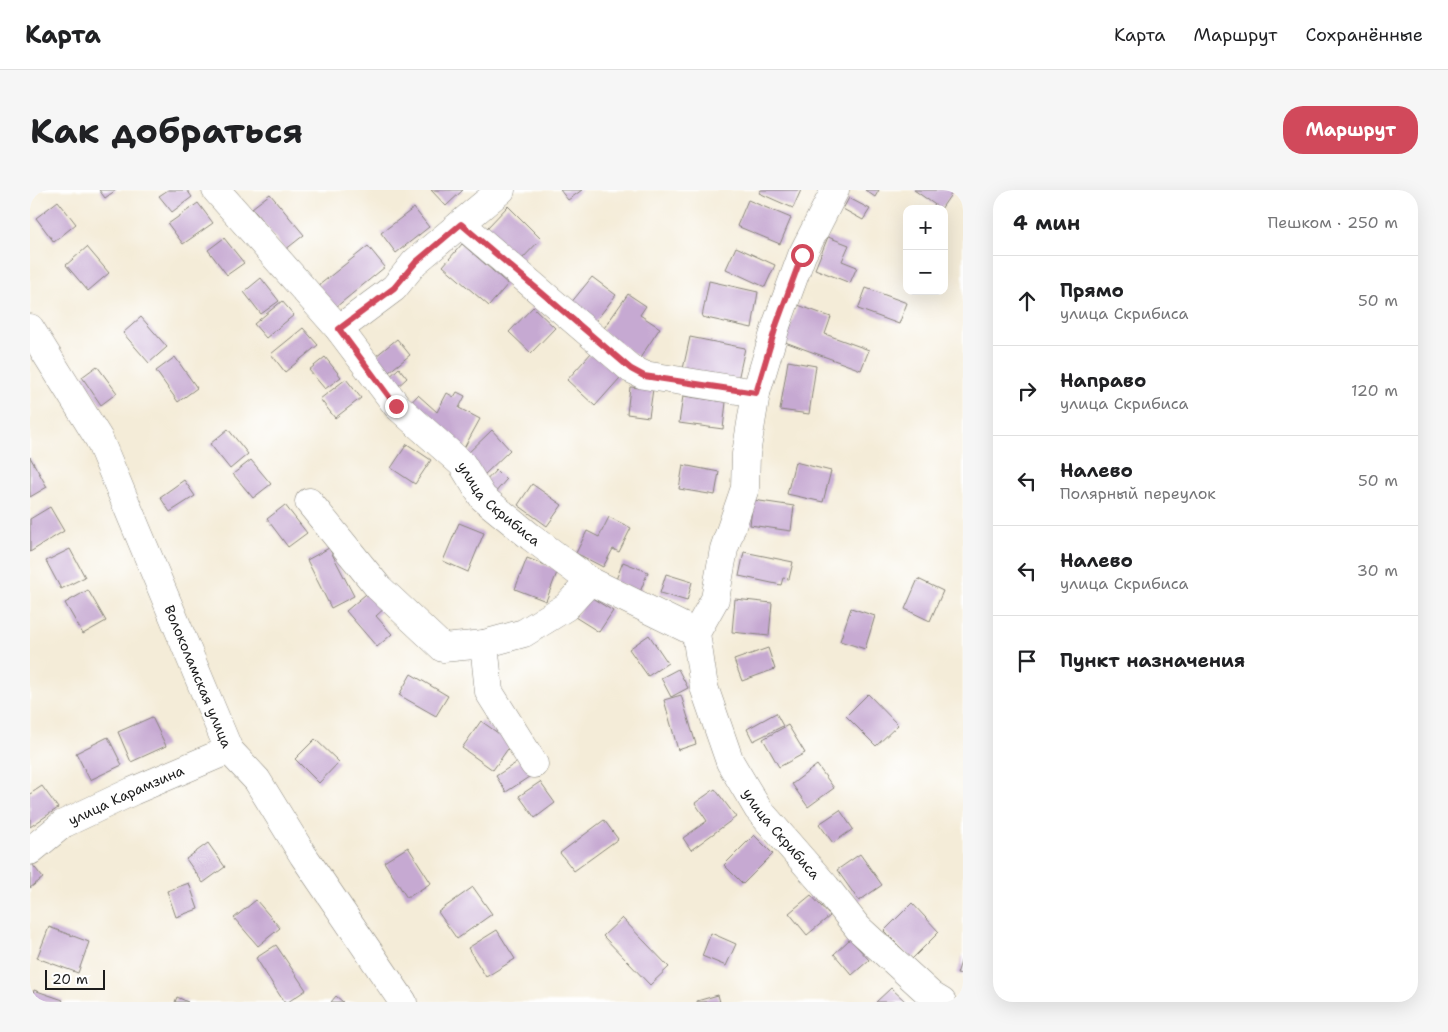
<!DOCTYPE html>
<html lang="ru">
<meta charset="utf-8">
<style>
body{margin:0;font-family:"Shantell Sans",sans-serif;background:#f6f6f6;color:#202124}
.controls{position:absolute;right:15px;top:15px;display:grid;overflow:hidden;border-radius:10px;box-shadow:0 5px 20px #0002}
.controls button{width:45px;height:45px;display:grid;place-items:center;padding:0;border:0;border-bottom:1px solid #e0e0e0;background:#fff;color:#202124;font:25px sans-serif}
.scale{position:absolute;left:15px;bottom:12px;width:60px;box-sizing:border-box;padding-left:5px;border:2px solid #1c1c1c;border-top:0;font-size:14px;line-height:18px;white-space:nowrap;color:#1c1c1c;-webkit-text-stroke:4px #fff;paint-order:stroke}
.stop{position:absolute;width:15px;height:15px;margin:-11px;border:4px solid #d1495b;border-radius:50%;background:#fff}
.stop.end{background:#d1495b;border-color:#fff;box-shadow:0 1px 5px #0008}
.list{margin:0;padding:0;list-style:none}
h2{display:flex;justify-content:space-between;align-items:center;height:65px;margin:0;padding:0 20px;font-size:21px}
h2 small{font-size:16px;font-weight:400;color:#757577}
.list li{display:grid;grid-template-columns:32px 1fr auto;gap:15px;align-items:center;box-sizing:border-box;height:90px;padding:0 20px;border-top:1px solid #e0e0e0}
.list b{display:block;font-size:19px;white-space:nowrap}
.list p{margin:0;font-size:16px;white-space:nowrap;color:#757577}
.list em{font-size:16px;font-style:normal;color:#757577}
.icon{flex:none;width:28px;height:28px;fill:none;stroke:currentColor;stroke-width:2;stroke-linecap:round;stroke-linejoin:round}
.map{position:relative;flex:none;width:933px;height:812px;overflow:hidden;border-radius:20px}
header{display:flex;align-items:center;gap:30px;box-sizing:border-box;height:70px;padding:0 25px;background:#fff;border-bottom:1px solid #e0e0e0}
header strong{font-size:24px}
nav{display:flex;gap:28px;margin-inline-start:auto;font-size:18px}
.intro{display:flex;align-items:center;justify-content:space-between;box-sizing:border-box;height:120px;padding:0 30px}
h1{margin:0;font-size:35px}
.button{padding:12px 22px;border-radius:20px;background:#d1495b;color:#fff;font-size:18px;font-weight:700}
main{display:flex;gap:30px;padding:0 30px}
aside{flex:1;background:#fff;border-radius:20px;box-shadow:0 5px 20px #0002}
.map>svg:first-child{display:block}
.building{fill:#c6a9d2}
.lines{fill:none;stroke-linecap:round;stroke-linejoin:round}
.minor-casing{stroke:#88847a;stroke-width:29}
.minor{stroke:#fff;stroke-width:28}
.route{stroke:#d1495b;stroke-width:6}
.labels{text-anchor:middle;stroke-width:4;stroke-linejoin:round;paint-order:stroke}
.street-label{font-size:14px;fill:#1c1c1c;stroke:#fff}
</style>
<header>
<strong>Карта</strong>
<nav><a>Карта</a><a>Маршрут</a><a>Сохранённые</a></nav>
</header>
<div class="intro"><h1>Как добраться</h1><a class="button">Маршрут</a></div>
<main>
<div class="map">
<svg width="933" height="812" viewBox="0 0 933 812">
<rect width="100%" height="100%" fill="#fff"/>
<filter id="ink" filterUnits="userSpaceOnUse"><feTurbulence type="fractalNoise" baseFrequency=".02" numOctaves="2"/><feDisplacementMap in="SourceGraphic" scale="10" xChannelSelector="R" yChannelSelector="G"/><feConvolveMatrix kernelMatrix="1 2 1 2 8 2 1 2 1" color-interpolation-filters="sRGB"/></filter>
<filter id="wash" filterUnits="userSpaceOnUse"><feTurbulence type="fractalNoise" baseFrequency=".0096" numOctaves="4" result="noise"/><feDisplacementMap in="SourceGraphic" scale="20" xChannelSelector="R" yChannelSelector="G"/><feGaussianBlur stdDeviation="1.12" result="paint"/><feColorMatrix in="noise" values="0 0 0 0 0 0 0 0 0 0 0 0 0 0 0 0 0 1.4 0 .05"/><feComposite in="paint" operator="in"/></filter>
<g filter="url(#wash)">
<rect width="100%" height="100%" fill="#f4ecd8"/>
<g id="blocks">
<g class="building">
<polygon points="69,0 86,0 75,8"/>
<polygon points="138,0 157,0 162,7 142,22 129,6"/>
<polygon points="401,0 433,0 416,16"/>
<polygon points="530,0 552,0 538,10"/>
<polygon points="731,0 771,0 763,18 729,3"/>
<polygon points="835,0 849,0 845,7"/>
<polygon points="884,0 924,0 911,19"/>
<polygon points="240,4 274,45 255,60 222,18"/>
<polygon points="819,8 840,19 833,30 813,19"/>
<polygon points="718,10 761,28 750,54 707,36"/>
<polygon points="28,11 46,34 24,52 6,28"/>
<polygon points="168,13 183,33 153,54 138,34"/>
<polygon points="478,16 511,49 490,71 457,38"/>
<polygon points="384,18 399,37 366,63 351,43"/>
<polygon points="798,47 819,55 812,71 827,77 820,93 785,79"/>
<polygon points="194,48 214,73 197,85 178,60"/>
<polygon points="432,54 478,94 459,116 413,76"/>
<polygon points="338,56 355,77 306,117 288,96"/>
<polygon points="57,57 79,83 58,101 36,75"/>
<polygon points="706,57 745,75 735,97 696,79"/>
<polygon points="562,87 586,105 564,133 540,114"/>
<polygon points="231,88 249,111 231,124 214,102"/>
<polygon points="679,91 728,102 722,138 672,127"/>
<polygon points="836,98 877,113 869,134 828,119"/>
<polygon points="598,104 616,116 610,125 630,138 610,168 572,141"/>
<polygon points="252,111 264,125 236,148 224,134"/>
<polygon points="768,115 801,127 795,144 839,160 831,180 755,152"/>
<polygon points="503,117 525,138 501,163 479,142"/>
<polygon points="111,127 137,157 119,173 93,143"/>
<polygon points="273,138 288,155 255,182 241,164"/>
<polygon points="660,147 715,158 708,190 653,179"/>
<polygon points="367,149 380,165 359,182 346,166"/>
<polygon points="562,162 590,188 565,216 537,190"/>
<polygon points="145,167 167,198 148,212 126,181"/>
<polygon points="295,167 311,187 295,199 279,180"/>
<polygon points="758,171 786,176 779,224 750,220"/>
<polygon points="67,176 87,203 71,215 52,187"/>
<polygon points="369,178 377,188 364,200 356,190"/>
<polygon points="316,189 331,208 305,228 290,209"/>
<polygon points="600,197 623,199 619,227 597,224"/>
<polygon points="427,202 435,206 429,218 450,229 433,260 377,217 388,205 407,222 417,203 424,207"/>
<polygon points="653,206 696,212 693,239 649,233"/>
<polygon points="198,239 218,264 200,279 180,254"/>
<polygon points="462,240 480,260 453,286 435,266"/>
<polygon points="377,254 401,270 385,294 361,278"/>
<polygon points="0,267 17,297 0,307"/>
<polygon points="221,270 241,294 223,308 203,284"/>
<polygon points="765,272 801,281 793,312 757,304"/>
<polygon points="653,275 689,282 685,305 649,299"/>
<polygon points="466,280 476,290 464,304 453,294"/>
<polygon points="154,290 165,306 140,322 130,307"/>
<polygon points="502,294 532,315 517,336 488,315"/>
<polygon points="723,310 764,316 761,341 720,335"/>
<polygon points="255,315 277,343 258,357 237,329"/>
<polygon points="20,317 34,341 0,362 0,329"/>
<polygon points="579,327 601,338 589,362 583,359 573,377 546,363 557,341 569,347"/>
<polygon points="429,333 454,343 438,382 413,371"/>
<polygon points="299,358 324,406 301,418 277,370"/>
<polygon points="40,359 55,387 31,399 16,371"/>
<polygon points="714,362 763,372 759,389 753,388 751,395 709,386"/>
<polygon points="497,368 528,380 516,411 485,399"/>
<polygon points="593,372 618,382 610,402 585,392"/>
<polygon points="636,384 662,392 657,411 630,403"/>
<polygon points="888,389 913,401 900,431 875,419"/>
<polygon points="342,399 357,416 346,426 362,444 347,457 316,421"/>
<polygon points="58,400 76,431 53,444 35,413"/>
<polygon points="559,406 583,421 569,442 545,427"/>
<polygon points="705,409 742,413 739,446 702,442"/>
<polygon points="821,418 845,426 835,459 810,451"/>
<polygon points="619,445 638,473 618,486 599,459"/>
<polygon points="738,458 745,479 712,491 704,470"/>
<polygon points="648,479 658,498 641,507 631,488"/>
<polygon points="381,484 418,506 406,526 369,505"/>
<polygon points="838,504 868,535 846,556 816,526"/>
<polygon points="651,505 666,554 648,560 634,510"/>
<polygon points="746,523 753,536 723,551 717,539"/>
<polygon points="122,527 136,556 101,572 88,542"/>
<polygon points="451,531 482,553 463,580 432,558"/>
<polygon points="758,535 775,563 749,577 733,549"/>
<polygon points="78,547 92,575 60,590 46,563"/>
<polygon points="285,549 309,572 289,593 265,569"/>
<polygon points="492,569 502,585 476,602 466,586"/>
<polygon points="787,575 804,598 778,617 762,594"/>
<polygon points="510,592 525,613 505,628 489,606"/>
<polygon points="12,596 28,618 0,637 0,604"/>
<polygon points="685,599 706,627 661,660 653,648 677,631 665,613"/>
<polygon points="810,620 823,639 803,653 789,634"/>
<polygon points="574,630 588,649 544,681 530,663"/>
<polygon points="724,645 743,664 713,694 694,675"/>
<polygon points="178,653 195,677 173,693 156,669"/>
<polygon points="378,657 401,693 377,708 354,672"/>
<polygon points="830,664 852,695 829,711 807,680"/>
<polygon points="2,674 13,688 0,698 0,675"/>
<polygon points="159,693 168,719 146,727 137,701"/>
<polygon points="443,697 462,724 427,749 408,722"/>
<polygon points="781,705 800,726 777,745 759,723"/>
<polygon points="226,710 250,738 228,756 204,728"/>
<polygon points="882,713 909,742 882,769 854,741"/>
<polygon points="592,728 639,777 620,795 573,746"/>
<polygon points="19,737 59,752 48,783 7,768"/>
<polygon points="467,740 485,769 456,787 438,758"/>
<polygon points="681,743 706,754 696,776 672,766"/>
<polygon points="820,749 839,770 822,785 804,764"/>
<polygon points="246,755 276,800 258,812 254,812 226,768"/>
<polygon points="933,765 933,785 927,784"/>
<polygon points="861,798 876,812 846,812"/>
<polygon points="4,800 33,810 32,812 0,812"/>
<polygon points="688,805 690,812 667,812 667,811"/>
<polygon points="306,806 313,812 301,812"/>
<polygon points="147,807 158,812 145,812"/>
</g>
</g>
</g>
<g filter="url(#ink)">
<use href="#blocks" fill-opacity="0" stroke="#88847a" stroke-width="1"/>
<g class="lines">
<defs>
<g id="minor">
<path id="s1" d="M186,0L309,139L367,216L432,274L453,308L501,347L560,391L666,443"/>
<path id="s2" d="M805,0L772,65L747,133L726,203L716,264L715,298L694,359L685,409L666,443L674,497L700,572L728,619L796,697L828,738L902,806L912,812"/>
<polyline points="431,34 601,179 614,185 726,203"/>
<path id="s3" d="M0,138L69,249L199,560L227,590L273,665L373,812"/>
<polyline points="309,139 364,98 385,72 471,0"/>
<polyline points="279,312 348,397 413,458 454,454 494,443 536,417 560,391"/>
<polyline points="454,454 459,502 504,574"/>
<path id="s4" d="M0,661L33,634L103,601L199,560"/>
</g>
</defs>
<use href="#minor" class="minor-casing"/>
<use href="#minor" class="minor"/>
</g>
</g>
<g class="lines" filter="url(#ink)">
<polyline class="route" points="366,216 309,139 364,98 386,72 431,34 601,179 614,186 726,203 747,133 772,65"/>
</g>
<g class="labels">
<g class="street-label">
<text dy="5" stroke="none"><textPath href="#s1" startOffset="424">улица Скрибиса</textPath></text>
<text dy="5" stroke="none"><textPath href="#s3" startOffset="388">Волоколамская улица</textPath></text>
<text dy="5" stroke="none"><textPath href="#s4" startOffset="112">улица Карамзина</textPath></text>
<text dy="5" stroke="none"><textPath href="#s2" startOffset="691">улица Скрибиса</textPath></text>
</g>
</g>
</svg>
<div class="controls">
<button>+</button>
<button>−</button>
</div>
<div class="scale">20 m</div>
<div class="stop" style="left:772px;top:65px"></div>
<div class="stop end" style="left:366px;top:216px"></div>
</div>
<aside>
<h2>4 мин<small>Пешком · 250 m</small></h2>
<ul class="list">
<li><svg class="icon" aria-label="ahead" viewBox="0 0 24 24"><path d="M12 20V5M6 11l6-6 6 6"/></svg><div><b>Прямо</b><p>улица Скрибиса</p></div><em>50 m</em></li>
<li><svg class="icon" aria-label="right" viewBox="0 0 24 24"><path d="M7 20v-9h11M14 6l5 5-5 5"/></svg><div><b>Направо</b><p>улица Скрибиса</p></div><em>120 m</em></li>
<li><svg class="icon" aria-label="left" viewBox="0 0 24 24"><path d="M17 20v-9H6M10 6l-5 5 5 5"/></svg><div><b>Налево</b><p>Полярный переулок</p></div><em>50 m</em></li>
<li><svg class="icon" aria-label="left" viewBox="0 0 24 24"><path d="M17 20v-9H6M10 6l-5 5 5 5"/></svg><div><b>Налево</b><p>улица Скрибиса</p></div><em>30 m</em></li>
<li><svg class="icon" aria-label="arrive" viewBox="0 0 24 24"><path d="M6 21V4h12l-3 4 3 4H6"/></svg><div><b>Пункт назначения</b></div></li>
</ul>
</aside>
</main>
